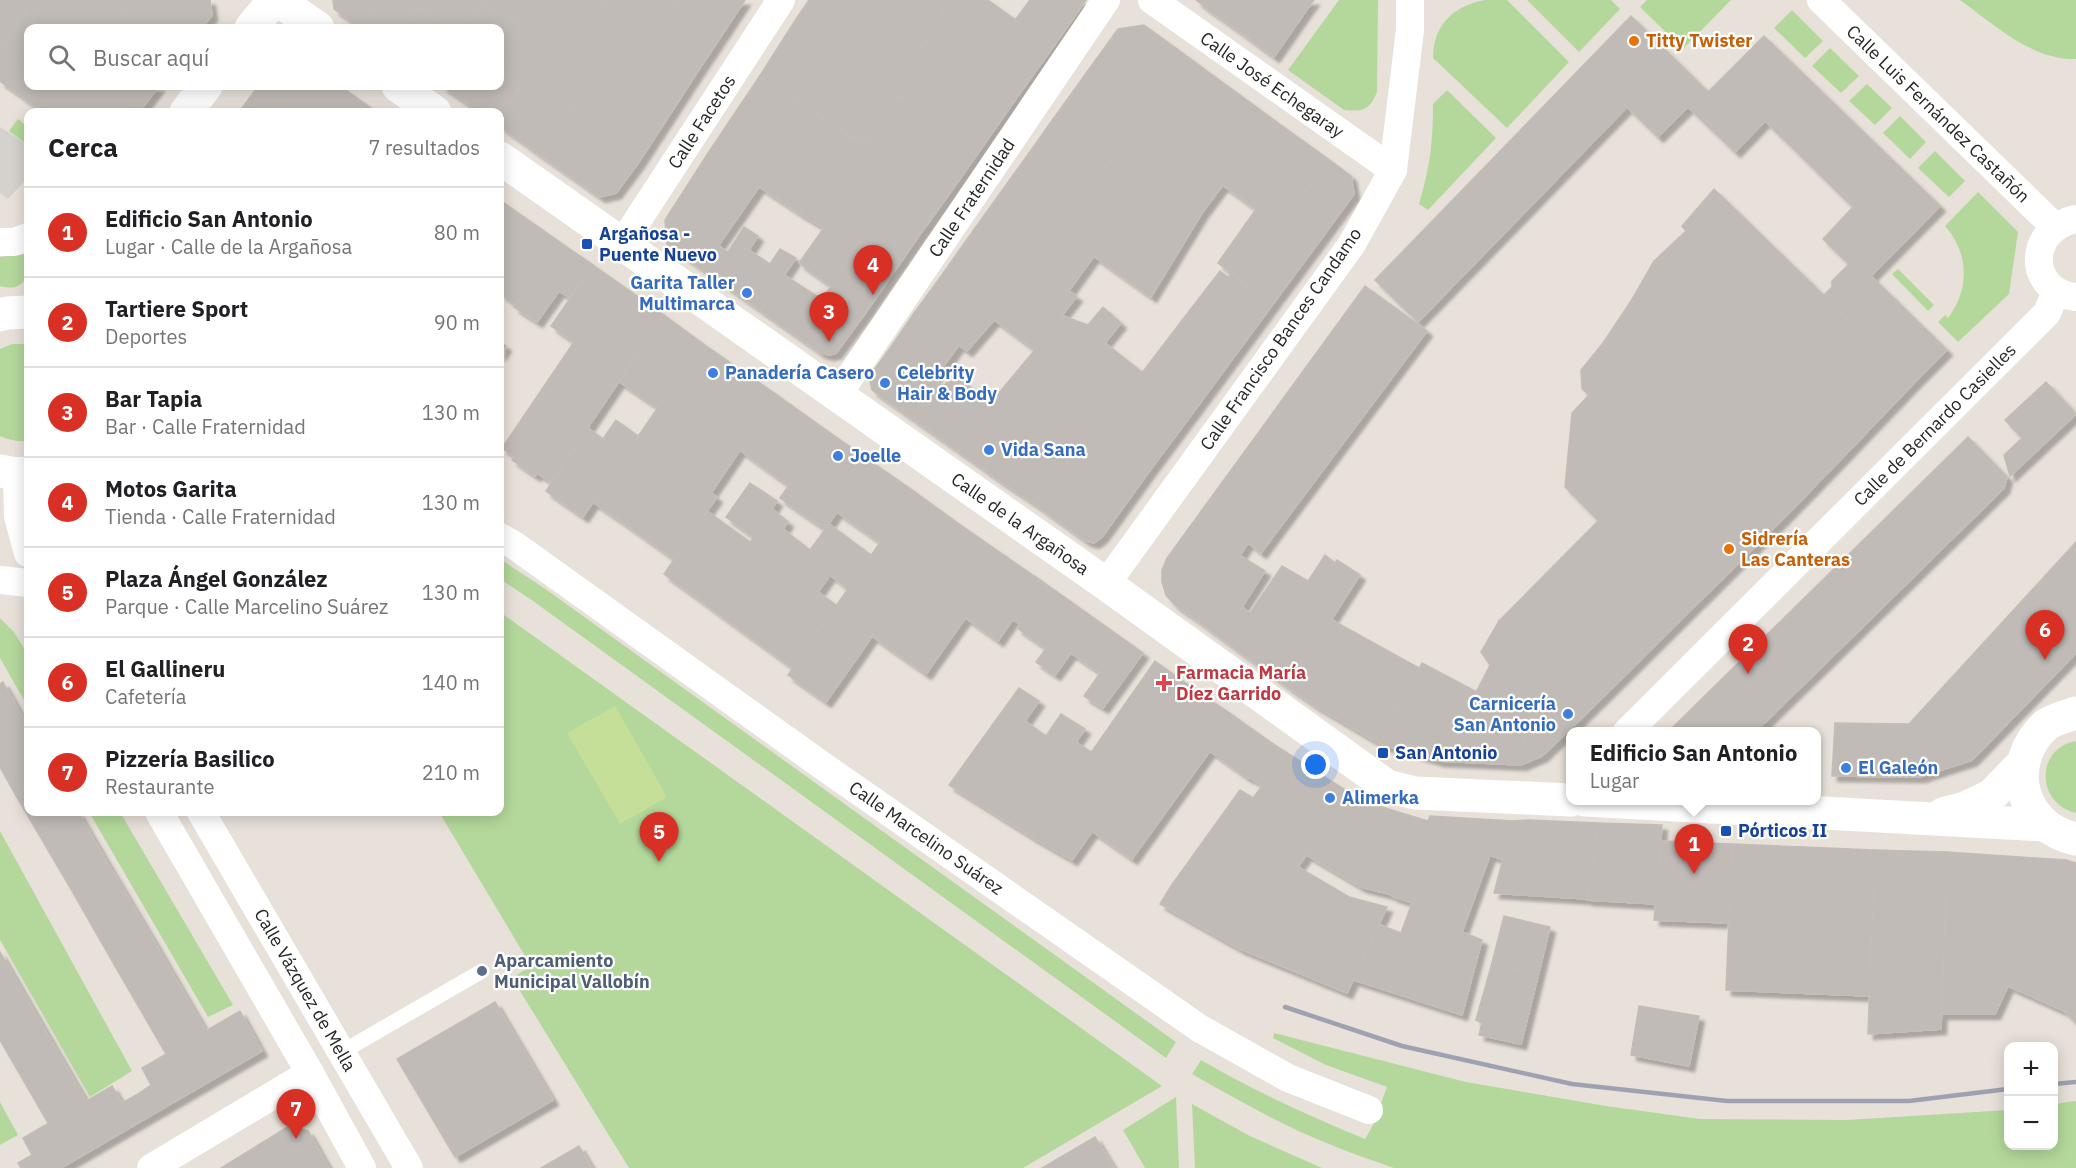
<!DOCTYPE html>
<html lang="es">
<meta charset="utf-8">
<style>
body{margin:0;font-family:"IBM Plex Sans",sans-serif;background:#f6f6f6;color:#202124}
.controls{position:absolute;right:18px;bottom:18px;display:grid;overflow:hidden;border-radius:12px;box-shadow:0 3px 15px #0003}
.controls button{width:54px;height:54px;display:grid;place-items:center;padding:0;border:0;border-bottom:2px solid #e0e0e0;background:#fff;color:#202124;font:30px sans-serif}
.you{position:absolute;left:1316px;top:765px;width:21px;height:21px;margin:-15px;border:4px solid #fff;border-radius:50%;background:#1a73e8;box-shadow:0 0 0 9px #1a73e833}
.badge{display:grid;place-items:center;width:39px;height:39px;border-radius:50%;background:#d93025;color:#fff;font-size:20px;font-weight:700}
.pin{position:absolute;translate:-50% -50px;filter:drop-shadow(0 2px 3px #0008)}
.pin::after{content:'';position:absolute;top:32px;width:21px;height:18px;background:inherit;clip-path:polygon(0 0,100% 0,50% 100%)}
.popup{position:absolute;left:1566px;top:727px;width:255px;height:78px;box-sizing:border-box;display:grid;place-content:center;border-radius:12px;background:#fff;filter:drop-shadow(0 2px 4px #0005);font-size:20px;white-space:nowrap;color:#757577}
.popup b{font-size:22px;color:#202124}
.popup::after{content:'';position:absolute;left:50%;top:100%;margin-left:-12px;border:12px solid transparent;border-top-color:#fff}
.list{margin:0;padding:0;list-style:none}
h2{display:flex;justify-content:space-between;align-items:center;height:78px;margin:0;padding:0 24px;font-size:26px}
h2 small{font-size:20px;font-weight:400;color:#757577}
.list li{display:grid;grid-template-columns:39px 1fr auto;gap:18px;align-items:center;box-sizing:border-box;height:90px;padding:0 24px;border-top:2px solid #e0e0e0}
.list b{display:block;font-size:22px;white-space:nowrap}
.list p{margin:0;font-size:20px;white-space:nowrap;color:#757577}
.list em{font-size:20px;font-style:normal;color:#757577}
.icon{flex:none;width:33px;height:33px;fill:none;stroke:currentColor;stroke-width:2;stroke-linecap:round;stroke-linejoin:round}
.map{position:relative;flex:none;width:2076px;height:1168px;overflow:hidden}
.search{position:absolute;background:#fff;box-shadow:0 3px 15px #0003;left:24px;top:24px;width:480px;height:66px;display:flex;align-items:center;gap:15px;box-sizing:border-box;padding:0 21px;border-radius:12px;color:#757577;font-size:22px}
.panel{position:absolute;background:#fff;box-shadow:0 3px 15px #0003;left:24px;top:108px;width:480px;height:708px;border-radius:12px}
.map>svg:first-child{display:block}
.green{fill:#b4d89c}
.pitch{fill:#c5df99}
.plaza{fill:#d5d1cc}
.building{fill:#c0bbb7;stroke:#c3bdb4;stroke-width:1.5;filter:url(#shadow)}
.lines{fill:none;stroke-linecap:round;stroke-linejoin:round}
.lane{stroke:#fff;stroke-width:15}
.street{stroke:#fff;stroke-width:28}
.secondary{stroke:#fff;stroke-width:33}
.rail{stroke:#9ea1af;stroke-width:4.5}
.food-dot{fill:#e8710a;stroke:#fff;stroke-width:2}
.transit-dot{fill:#1a4fb4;stroke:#fff;stroke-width:2}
.shop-dot{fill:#3f7fe0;stroke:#fff;stroke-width:2}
.health-dot{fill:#e0444e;stroke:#fff;stroke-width:2}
.service-dot{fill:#5c6f8a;stroke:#fff;stroke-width:2}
.labels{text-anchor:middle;stroke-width:4.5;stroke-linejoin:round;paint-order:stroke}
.food-label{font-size:18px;font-weight:bold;fill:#c56008;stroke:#fff;text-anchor:start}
.street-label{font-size:18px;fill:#272727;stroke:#fff}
.transit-label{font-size:18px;font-weight:bold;fill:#164399;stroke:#fff;text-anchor:start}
.shop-label{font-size:18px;font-weight:bold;fill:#366cbe;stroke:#fff;text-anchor:start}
.health-label{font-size:18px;font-weight:bold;fill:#be3a42;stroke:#fff;text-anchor:start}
.service-label{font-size:18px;font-weight:bold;fill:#4e5e75;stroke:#fff;text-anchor:start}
</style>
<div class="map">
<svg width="2076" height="1168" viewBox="0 0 2076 1168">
<defs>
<filter id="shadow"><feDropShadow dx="5.5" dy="5.5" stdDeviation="1.5" flood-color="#0004"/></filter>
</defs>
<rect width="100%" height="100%" fill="#e8e1da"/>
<g class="green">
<path d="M1339,0H1378L1377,92C1370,110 1362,112 1344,110L1288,70Z"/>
<path d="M1485,0H1507L1569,62L1507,128L1433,58C1433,25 1453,6 1485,0Z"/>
<polygon points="1527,0 1611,0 1620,9 1579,52"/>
<polygon points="1647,0 1731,0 1683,49 1640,7"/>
<path d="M1960,0H2076V59C2031,60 1995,25 1960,0Z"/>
<polygon points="1792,10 1823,41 1805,58 1774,28"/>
<polygon points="1830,48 1859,76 1841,93 1812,66"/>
<polygon points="1867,84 1892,108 1875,125 1849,101"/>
<path d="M1447,90L1496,138L1428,210L1419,204C1430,167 1433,142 1433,104Z"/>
<polygon points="1900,116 1926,142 1910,159 1883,133"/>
<polygon points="18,119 28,127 28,145 9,131"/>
<polygon points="1935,151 1965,181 1949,197 1918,168"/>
<path d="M1978,192L2018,232L2009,294L1958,342L1938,322L1945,315L1948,318C1970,289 1969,253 1945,226Z"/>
<path d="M28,253V276C20,287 14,290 0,286V257Z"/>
<polygon points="1898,269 1934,305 1928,311 1892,274"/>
<path d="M12,344H28V441C18,442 9,440 0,436V349Z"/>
<polygon points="500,559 544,588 1176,1042 1166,1058 533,601 500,579"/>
<polygon points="500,612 1162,1086 1023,1168 629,1168 512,978 531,966 439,812 500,812"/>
<polygon points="0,618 14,632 28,655 28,707 0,658"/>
<path d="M2076,741V813C2036,804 2035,748 2076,741Z"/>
<polygon points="89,812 120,812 233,1005 208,1017"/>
<polygon points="0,831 132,1071 90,1097 0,940"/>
<path d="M1274,1033L1466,1082L1606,1106L1700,1119L1846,1120L2008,1110V1146H2054V1104L2076,1101V1168H1394C1372,1160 1350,1153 1329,1144C1281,1125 1236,1099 1192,1074L1201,1060C1256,1092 1307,1115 1365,1139L1373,1125L1387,1087L1326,1065L1273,1038Z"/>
<polygon points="1176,1097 1179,1168 1145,1168 1123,1130"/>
<polygon points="0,1102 18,1135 0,1145"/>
<polygon points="1192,1104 1250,1136 1322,1168 1195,1168"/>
</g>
<polygon class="pitch" points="615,706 667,797 620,824 567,733"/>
<polygon class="plaza" points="0,127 28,145 28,177 8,199 0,193"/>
<g class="building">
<polygon points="0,0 34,0 0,51"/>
<polygon points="34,0 133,0 121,15 102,28 28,28 28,79 13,90 0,81 0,51"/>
<polygon points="133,0 210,0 212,15 202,28 102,28 121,15"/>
<polygon points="333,0 379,0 360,27 334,9"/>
<polygon points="379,0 409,0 419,7 404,28 361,28 360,27"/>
<polygon points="409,0 529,0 515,21 484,2 465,28 449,28"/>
<polygon points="529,0 598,0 700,68 667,119 516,19"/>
<polygon points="598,0 668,0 722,35 700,68"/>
<polygon points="668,0 745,0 722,35"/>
<polygon points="809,0 933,0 944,12 900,81 798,16"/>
<polygon points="933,0 949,0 941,9"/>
<polygon points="949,0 988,0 1053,47 1013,103 926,41 944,12 941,9"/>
<polygon points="1030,0 1086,0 1053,47 1015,20"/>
<polygon points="1196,0 1210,0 1205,7"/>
<polygon points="1210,0 1260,0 1239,31 1205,7"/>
<polygon points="1260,0 1297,0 1308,8 1274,57 1239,31"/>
<polygon points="1297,0 1314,0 1308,8"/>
<polygon points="484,2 515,21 516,19 551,42 546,50 547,52 500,114 500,112 480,112 442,86 500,86 500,28 465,28"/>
<polygon points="419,7 449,28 404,28"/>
<polygon points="798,16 900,81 893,92 898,97 864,144 759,77"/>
<polygon points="1631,16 1708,92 1764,36 1940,206 1871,276 1947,350 1914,383 1824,295 1832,287 1832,281 1849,264 1823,239 1853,207 1765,121 1735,152 1688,107 1658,137 1627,107 1418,322 1375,280"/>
<polygon points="1144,25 1177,49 1102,154 1053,119 1118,29"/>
<polygon points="926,41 1013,103 976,156 893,92"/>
<polygon points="551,42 596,72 536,152 500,126 500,114 547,52 546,50"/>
<polygon points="1177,49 1267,115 1217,181 1223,185 1202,213 1151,297 1063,234 1090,197 1085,194 1111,160 1102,154"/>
<polygon points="596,72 667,119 639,162 601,137 606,128 571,106"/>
<polygon points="759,77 849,136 799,213 708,153"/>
<polygon points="28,79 28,86 112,86 143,107 139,112 43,112 13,90"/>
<polygon points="112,86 159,86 143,107"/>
<polygon points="258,86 340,86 371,108 369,112 290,112 256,89"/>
<polygon points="256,89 286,110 290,112 239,112"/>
<polygon points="898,97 976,156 945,200 866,140"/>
<polygon points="571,106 606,128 601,137 639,162 616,193 600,197 536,152 567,108 569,110"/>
<polygon points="1267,115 1328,159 1314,177 1316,178 1280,226 1217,181"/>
<polygon points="1053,119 1111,160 1085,194 1029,153"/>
<polygon points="849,136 860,143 860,141 864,144 866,140 945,200 921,233 842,177 833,189 820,181"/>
<polygon points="708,153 759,187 702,269 667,244 665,220"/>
<polygon points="1029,153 1090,197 1063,234 1094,256 1068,292 1032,271 975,228"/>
<polygon points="1328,159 1351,176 1354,194 1313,250 1280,226 1316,178 1314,177"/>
<polygon points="842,177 921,233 896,269 847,234 849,232 830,219 824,228 799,213 820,181 833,189"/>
<polygon points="1714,189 1914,383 1848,452 1654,261 1686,231 1682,226"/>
<polygon points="500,200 561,243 516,305 500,293"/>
<polygon points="1256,209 1313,250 1273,304 1218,263"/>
<polygon points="830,219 849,232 847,234 896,269 867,311 799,263"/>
<polygon points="744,227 758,236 749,250 770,264 780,249 796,258 760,310 702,269 719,246 728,252"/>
<polygon points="975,228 1032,271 1077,296 1035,350 939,279"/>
<polygon points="561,243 593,265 569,297 559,291 537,322 514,307"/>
<polygon points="1654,261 1848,452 1817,484 1631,301"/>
<polygon points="593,265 664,315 551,482 537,473 535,476 512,460 515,457 502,448 574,342 551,326"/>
<polygon points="1220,271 1228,277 1232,273 1238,277 1237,279 1273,304 1234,357 1183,319"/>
<polygon points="784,275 821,299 832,286 867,311 836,353 829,355 821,353 760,310"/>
<polygon points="939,279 994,320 967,351 914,313"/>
<polygon points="1365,286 1427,331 1293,510 1234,466"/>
<polygon points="1631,301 1817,484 1782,520 1603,343"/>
<polygon points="1103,307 1121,323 1044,418 999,480 957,450 983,412 1063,316 1088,325"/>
<polygon points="914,313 959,345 934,379 890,348"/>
<polygon points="664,315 702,343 658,408 620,382"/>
<polygon points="1183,319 1234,357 1192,414 1141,374"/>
<polygon points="500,342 506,346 500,355"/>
<polygon points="702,343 738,368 631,528 593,502"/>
<polygon points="1105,343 1142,372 1061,471 1059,469 1035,504 999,480 1044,418"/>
<polygon points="1603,343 1782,520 1689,612 1565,487 1572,413 1589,395 1582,389 1581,370"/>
<polygon points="890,348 939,383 913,419 872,390 869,377"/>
<polygon points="738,368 777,395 711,493 717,497 674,559 631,528"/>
<polygon points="1141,374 1192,414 1151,469 1096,427"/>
<polygon points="952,375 992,401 957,450 913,419 939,383 944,386"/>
<polygon points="2046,382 2076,414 2010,476 2004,455 2022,438 2005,420"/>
<polygon points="777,395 826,430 788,485 740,450"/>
<polygon points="616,420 638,436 583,517 546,491 588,428 603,439"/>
<polygon points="1096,427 1151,469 1102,537 1094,543 1086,541 1035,504 1059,469 1061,471"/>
<polygon points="826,430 872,462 825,529 780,498"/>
<polygon points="1968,437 2007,477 2004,488 1829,660 1786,616"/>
<polygon points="872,462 915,492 880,542 837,512"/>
<polygon points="1234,466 1293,510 1261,553 1248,543 1197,620 1175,605 1166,595 1162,582 1162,570 1167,558"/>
<polygon points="750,483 777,501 754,537 726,517"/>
<polygon points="915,492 952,519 860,654 822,626"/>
<polygon points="772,509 788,522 783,529 810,550 829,524 871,555 848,589 830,575 818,592 836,605 793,668 708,606"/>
<polygon points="707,511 750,542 708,606 664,574"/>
<polygon points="952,519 1008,558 926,674 872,636"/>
<polygon points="1598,521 1689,612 1599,701 1499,621"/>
<polygon points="2076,542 2076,653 1972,760 1920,777 1832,776 1835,723 1909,724"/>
<polygon points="1239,555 1265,571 1242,607 1250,613 1282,566 1308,581 1255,663 1197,620"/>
<polygon points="1325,555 1335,563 1337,560 1360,575 1288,687 1255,663"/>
<polygon points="1008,558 1040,580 998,641 966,618"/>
<polygon points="1040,580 1077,606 1046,648 1017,628 1020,624 1013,620"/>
<polygon points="1077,606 1143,653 1103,708 1084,696 1100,673 1071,653 1055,675 1036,662"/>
<polygon points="1786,616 1829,660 1755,732 1668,732"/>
<polygon points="1332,620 1419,668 1397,711 1331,675 1314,705 1288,687"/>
<polygon points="1499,621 1599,701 1542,756 1530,761 1515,713 1466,712 1490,665 1481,652"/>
<polygon points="822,626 860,654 826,702 788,675"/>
<polygon points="1155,661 1191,687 1169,722 1072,860 1032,837"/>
<polygon points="1422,663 1477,692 1439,761 1380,744"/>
<polygon points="1331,675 1397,711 1380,744 1314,705"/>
<polygon points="3,682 28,727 28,786 15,794 0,767 0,684"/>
<polygon points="1191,687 1234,716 1210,751 1169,722"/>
<polygon points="1019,688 1039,701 1025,721 1046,736 1061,714 1085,729 1076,742 1091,752 1032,837 949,785"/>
<polygon points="1466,712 1515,713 1530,761 1521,765 1439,761"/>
<polygon points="1234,716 1273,744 1248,778 1210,751"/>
<polygon points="1169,722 1210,751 1132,859 1092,831"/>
<polygon points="1273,744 1350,793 1240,949 1160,904 1171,886 1240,790 1253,798 1262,786 1249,777"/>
<polygon points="28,786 28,812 78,812 107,862 68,884 15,794"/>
<polygon points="1350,793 1382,807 1428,821 1393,895 1361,887 1307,855"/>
<polygon points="1430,816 1513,821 1503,860 1490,855 1462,932 1482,940 1462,1015 1354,980 1380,925 1401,933 1412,903 1392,896"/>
<polygon points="1528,820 1598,823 1587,899 1494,893 1513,821"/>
<polygon points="1598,823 1662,825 1656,904 1587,900"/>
<polygon points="1661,841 1732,844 1729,923 1654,920"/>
<polygon points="1732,844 1875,850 1870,996 1726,990"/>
<polygon points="1875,850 1947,852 1941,1029 1868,1034"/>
<polygon points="1947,852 2066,860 1995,1014 1942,1014"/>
<polygon points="2066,860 2076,863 2076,1023 2064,1011 2008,986"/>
<polygon points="107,862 155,943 115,966 68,884"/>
<polygon points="1298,867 1349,897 1387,907 1347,993 1240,949"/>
<polygon points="1504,916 1550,927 1538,976 1492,963"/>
<polygon points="155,943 206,1031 166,1054 115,966"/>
<polygon points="0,952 35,1013 0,1033"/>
<polygon points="1492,963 1538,976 1521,1044 1479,1035 1482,1023 1476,1020"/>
<polygon points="495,1002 553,1100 455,1157 397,1059"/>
<polygon points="1639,1006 1699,1016 1689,1066 1631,1055"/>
<polygon points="240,1011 262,1051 150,1116 138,1094 151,1085 142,1068"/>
<polygon points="35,1013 86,1101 48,1123 0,1040 0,1033"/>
<polygon points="112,1086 122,1103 138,1094 150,1116 61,1168 21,1168 18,1163 32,1155 23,1138"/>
<polygon points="289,1126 308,1131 329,1168 221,1168"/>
<polygon points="1095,1137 1114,1168 1042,1168"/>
<polygon points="579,1146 592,1168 541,1168"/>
</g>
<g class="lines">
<polyline class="lane" points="342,1052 482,971"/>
<g class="street">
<polyline points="1152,0 1393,170"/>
<polyline points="1821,0 2055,227"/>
<path d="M2076,219C2026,229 2027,292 2076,297"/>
<polyline points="0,242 14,242 28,237"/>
<polyline points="622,244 781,0"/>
<polyline points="837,396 1106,0"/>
<polyline points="17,474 18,516 28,553"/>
<polyline points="500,537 514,545 820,764 1199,1028 1288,1078 1369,1110"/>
<polyline points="0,580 28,583"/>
<polyline points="1106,584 1352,244 1393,170 1410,30 1410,0"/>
<polyline points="1627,732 2047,313 2056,291"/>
<polyline points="159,812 310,1073 362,1168"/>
<polyline points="201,812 409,1168"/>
<polyline points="151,1168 310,1073"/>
</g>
<g class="secondary">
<polyline points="278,0 318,28"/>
<polyline points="251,28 274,0"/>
<polyline points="398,86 435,112"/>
<polyline points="186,112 206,86"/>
<polyline points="500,158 1106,584 1387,786 1415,793 1571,800"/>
<polyline points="0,315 7,313 28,312"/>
<polyline points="0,471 17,474 28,473"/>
<path d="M2076,713C2067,716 2054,719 2046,725C2004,763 2020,827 2076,839"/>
<polyline points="1585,800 2044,825"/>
<polyline points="1943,814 1965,808 1992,795 2023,763"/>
</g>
<g class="rail">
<polyline points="1285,1007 1402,1046 1572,1084 1727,1101 1909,1101 2008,1089"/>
<polyline points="2054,1084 2076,1082"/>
</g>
</g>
<g class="food-dot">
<circle cx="1634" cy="41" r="6"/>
<circle cx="1729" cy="549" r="6"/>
</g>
<g class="transit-dot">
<rect x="581" y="238" width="12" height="12" rx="3"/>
<rect x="1377" y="747" width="12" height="12" rx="3"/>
<rect x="1720" y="825" width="12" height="12" rx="3"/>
</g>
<g class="shop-dot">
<circle cx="747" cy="293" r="6"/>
<circle cx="713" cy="373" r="6"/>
<circle cx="885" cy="383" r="6"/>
<circle cx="989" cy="450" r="6"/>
<circle cx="838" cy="456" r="6"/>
<circle cx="1568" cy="714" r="6"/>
<circle cx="1846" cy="768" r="6"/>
<circle cx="1330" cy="798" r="6"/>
</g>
<path class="health-dot" d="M1161 674h6v6h6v6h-6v6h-6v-6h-6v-6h6z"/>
<circle class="service-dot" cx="482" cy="971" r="6"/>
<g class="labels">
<g class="food-label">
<text x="1646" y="47">Titty Twister</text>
<text x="1741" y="545">Sidrería<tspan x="1741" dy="21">Las Canteras</tspan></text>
</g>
<g class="street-label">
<text transform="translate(1272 85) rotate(35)" y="6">Calle José Echegaray</text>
<text transform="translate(1938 114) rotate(44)" y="6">Calle Luis Fernández Castañón</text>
<text transform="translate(702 122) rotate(-57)" y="6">Calle Facetos</text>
<text transform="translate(972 198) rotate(-56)" y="6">Calle Fraternidad</text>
<text transform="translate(1281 339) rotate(-55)" y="6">Calle Francisco Bances Candamo</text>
<text transform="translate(1935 425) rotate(-45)" y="6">Calle de Bernardo Casielles</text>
<text transform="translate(1020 524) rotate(35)" y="6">Calle de la Argañosa</text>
<text transform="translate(926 838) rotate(35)" y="6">Calle Marcelino Suárez</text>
<text transform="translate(305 990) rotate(60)" y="6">Calle Vázquez de Mella</text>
</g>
<g class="transit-label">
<text x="599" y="240">Argañosa -<tspan x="599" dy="21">Puente Nuevo</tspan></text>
<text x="1395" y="759">San Antonio</text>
<text x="1738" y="837">Pórticos II</text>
</g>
<g class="shop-label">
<text x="735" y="289" text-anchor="end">Garita Taller<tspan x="735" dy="21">Multimarca</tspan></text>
<text x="725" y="379">Panadería Casero</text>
<text x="897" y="379">Celebrity<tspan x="897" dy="21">Hair &amp; Body</tspan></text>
<text x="1001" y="456">Vida Sana</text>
<text x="850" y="462">Joelle</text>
<text x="1556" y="710" text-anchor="end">Carnicería<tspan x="1556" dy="21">San Antonio</tspan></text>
<text x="1858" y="774">El Galeón</text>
<text x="1342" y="804">Alimerka</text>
</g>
<g class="health-label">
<text x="1176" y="679">Farmacia María<tspan x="1176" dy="21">Díez Garrido</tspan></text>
</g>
<g class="service-label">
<text x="494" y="967">Aparcamiento<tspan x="494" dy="21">Municipal Vallobín</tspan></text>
</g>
</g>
</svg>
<div class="controls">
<button>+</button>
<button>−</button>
</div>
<div class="you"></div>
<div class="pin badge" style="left:1694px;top:874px">1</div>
<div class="popup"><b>Edificio San Antonio</b>Lugar</div>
<div class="pin badge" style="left:1748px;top:674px">2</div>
<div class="pin badge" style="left:829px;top:342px">3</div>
<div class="pin badge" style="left:873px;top:295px">4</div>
<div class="pin badge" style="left:659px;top:862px">5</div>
<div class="pin badge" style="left:2045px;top:660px">6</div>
<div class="pin badge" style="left:296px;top:1139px">7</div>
<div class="search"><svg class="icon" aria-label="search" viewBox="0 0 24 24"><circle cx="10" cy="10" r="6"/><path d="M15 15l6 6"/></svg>Buscar aquí</div>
<section class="panel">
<h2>Cerca<small>7 resultados</small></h2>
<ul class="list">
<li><span class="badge">1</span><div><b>Edificio San Antonio</b><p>Lugar · Calle de la Argañosa</p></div><em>80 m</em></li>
<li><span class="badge">2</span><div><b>Tartiere Sport</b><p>Deportes</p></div><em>90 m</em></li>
<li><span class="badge">3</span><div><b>Bar Tapia</b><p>Bar · Calle Fraternidad</p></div><em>130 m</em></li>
<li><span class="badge">4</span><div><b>Motos Garita</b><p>Tienda · Calle Fraternidad</p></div><em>130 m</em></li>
<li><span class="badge">5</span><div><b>Plaza Ángel González</b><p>Parque · Calle Marcelino Suárez</p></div><em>130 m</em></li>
<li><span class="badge">6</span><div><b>El Gallineru</b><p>Cafetería</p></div><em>140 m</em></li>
<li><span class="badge">7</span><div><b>Pizzería Basilico</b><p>Restaurante</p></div><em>210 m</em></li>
</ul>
</section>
</div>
